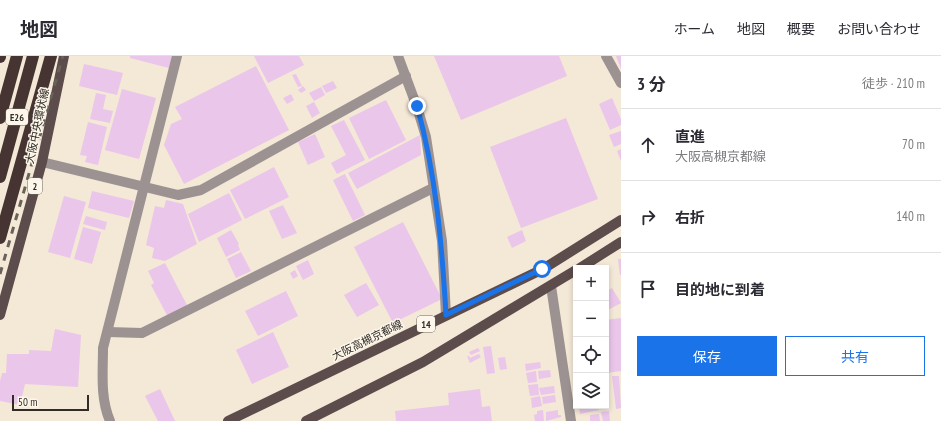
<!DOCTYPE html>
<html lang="ja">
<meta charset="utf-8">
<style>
body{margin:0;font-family:"PT Sans Narrow","Noto Sans JP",sans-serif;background:#f2f2f3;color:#2b2b33}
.controls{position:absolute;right:12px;bottom:12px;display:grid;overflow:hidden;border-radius:0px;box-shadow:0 2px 6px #0003}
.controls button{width:36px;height:36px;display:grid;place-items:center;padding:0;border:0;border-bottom:1px solid #e1e1e2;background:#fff;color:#2b2b33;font:20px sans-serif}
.scale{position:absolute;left:12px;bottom:10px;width:77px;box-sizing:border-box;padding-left:4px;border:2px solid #312d26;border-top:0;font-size:11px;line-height:14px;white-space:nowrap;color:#312d26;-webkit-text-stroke:3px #fdf6eb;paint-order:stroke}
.stop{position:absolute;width:12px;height:12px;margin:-9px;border:3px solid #1a73e8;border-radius:50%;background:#fff}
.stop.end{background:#1a73e8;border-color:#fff;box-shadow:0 1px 4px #0008}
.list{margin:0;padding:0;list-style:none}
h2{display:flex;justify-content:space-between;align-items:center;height:52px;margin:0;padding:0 16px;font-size:17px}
h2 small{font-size:13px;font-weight:400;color:#7c7c81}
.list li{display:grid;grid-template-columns:26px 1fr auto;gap:12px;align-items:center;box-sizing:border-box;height:72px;padding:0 16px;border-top:1px solid #e1e1e2}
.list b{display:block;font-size:15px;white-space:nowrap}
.list p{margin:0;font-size:13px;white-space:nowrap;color:#7c7c81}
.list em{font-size:13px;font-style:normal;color:#7c7c81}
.actions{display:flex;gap:8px;padding:12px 16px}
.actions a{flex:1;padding:9px 0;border:1px solid #1a73e8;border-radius:0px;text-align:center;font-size:14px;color:#1a73e8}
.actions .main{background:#1a73e8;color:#fff}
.icon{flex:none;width:22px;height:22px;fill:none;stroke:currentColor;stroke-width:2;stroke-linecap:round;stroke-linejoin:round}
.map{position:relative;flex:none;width:621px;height:365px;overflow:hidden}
header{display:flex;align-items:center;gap:24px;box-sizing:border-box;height:56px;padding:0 20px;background:#fff;border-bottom:1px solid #e1e1e2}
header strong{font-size:19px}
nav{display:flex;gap:22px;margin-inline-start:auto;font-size:14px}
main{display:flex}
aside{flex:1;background:#fff}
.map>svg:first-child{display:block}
.building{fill:#eac6ea}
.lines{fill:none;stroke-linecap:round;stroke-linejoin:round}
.minor{stroke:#9c9292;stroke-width:10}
.tertiary{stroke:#9c9292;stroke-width:10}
.primary{stroke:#5c4c4b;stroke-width:10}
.motorway{stroke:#463433;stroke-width:12}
.rail{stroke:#686258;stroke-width:3;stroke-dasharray:7 7;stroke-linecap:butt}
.route{stroke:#1a73e8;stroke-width:5}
.labels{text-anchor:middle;stroke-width:3;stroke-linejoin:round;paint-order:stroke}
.shield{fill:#fdf6eb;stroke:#6e6961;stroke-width:1}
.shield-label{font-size:10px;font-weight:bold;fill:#312d26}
.street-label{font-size:11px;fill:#312d26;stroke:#fdf6eb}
</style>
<header>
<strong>地図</strong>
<nav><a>ホーム</a><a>地図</a><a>概要</a><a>お問い合わせ</a></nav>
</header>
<main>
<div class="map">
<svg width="621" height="365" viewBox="0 0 621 365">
<rect width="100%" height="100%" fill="#f4e8d7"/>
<g class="building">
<polygon points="130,0 172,0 169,12 130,2"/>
<polygon points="254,0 299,0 304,9 268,27"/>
<polygon points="434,0 559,0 567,20 461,64"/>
<polygon points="616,0 621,0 621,13"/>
<polygon points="84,8 123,17 117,39 79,30"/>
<polygon points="256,10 289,74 184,128 164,89 171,68 182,63 175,51"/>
<polygon points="296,18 302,30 298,31 292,19"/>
<polygon points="333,25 337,32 326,37 322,30"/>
<polygon points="303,30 306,34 301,37 298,34"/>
<polygon points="321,31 325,39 314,45 309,37"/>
<polygon points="122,33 156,42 139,103 105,94"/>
<polygon points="96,37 106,39 103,53 113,55 110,67 90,63"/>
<polygon points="291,38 294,44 287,48 283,42"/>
<polygon points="612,42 621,63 621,69 610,74 599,48"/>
<polygon points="386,44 406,84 369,103 349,62"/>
<polygon points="314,46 320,57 312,62 306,50"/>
<polygon points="566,62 598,143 521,172 490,91"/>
<polygon points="344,64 365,104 337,118 331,107 346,99 331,70"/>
<polygon points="88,66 107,71 98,109 85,106 87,100 80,99"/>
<polygon points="621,75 621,88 614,91 609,79"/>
<polygon points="315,78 325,101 308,109 298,86"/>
<polygon points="420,79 421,99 357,133 348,117"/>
<polygon points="621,93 621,105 617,95"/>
<polygon points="274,111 289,141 245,163 230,134"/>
<polygon points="345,118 365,159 353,165 333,124"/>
<polygon points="92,135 134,145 129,162 88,152"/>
<polygon points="229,137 242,164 199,186 188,158"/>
<polygon points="64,140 86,146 70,202 48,196"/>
<polygon points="166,144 183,148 197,188 165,205 152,202 154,192 146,189 155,150 164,152"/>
<polygon points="283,149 297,177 282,183 269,155"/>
<polygon points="86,160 107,166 105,174 83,168"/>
<polygon points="403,166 442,243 393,267 354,191"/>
<polygon points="83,171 101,176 92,208 74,203"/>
<polygon points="231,174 239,188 238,189 240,194 226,201 217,182"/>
<polygon points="522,174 526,185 512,192 507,181"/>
<polygon points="241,196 251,215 236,222 227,203"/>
<polygon points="618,203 621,203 621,219 620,219"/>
<polygon points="308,204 314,218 303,224 296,210"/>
<polygon points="165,207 188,251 168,261 151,229 154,227 148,215"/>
<polygon points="295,214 298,220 293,223 290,217"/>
<polygon points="366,227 379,249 357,261 344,239"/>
<polygon points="612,232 621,247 606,255 606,235"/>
<polygon points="286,235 298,260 258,280 245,255"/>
<polygon points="621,262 621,315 606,317 606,264"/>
<polygon points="55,273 81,279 78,331 25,328 20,349 0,345 0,325 2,317 6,317 7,298 29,298 29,294 51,295"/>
<polygon points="273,276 289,311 252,328 236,294"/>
<polygon points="491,290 495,317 487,318 483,291"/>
<polygon points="478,292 480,295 471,299 469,296"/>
<polygon points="479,298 481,301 470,307 467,300 469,300 470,302"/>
<polygon points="505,301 507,313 500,314 498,302"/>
<polygon points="540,306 541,312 526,315 525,308"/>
<polygon points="550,314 551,321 539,323 538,315"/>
<polygon points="536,315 537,326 528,327 526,317"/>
<polygon points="612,320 619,320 621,352 616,353"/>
<polygon points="538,328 539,339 530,340 528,329"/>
<polygon points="554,330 555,337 541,339 539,332"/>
<polygon points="160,333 175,365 158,365 145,340"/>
<polygon points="480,333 482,351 490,350 492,365 396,365 395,355 449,349 448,337"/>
<polygon points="555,339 556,346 543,348 542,341"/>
<polygon points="540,340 542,350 532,352 531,342"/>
<polygon points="579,350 599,350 599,354 580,358"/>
<polygon points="543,354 544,365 535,365 534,359 537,358 537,355"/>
<polygon points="558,354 558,359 561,359 561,361 546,365 546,356"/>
<polygon points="609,355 610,365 603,365 601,356"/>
<polygon points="599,358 600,365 590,365 590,359"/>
</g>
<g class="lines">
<g class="minor">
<polyline points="42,106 178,139 201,134 406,20"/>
<polyline points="551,230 571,365"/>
<polyline points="108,276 142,277 433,132"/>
</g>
<g class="tertiary">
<polyline points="398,0 417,51 426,81 442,185 446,259"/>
<polyline points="606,0 621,27"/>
<path d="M110,365C100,342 103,316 103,292L177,0"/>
</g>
<g class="primary">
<polyline points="580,212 621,186"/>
<polyline points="0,259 42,106 64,0"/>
<polyline points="228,365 543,213 621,164"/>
<polyline points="306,365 423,306 576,214"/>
</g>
<g class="motorway">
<polyline points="0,1 0,0"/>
<polyline points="0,62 17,0"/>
<polyline points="0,121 33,0"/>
<polyline points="0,182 51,0"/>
</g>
<polyline class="rail" points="0,218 63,0"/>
</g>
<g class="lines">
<path class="route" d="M417,50C436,118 442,189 446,259L542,213"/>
</g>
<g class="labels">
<g class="shield">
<rect x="6" y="53" width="22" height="16" rx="3"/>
<rect x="28" y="122" width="14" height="16" rx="3"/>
<rect x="417" y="260" width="18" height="16" rx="3"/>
</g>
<g class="shield-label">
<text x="17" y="65">E26</text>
<text x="35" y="134">2</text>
<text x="426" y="272">14</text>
</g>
<g class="street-label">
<text transform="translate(37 70) rotate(-78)" y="4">大阪中央環状線</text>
<text transform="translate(367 284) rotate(-26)" y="4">大阪高槻京都線</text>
</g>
</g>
</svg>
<div class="controls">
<button>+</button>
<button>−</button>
<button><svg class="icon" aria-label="locate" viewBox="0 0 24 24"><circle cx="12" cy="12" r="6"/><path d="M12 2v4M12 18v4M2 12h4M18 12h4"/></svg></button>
<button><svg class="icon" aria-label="layers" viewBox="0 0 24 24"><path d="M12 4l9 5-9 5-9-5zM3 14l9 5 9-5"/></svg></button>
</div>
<div class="scale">50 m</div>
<div class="stop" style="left:542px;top:213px"></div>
<div class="stop end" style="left:417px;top:50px"></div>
</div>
<aside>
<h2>3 分<small>徒歩 · 210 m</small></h2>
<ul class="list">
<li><svg class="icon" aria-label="ahead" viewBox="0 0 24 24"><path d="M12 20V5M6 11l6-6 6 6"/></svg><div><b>直進</b><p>大阪高槻京都線</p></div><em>70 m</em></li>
<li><svg class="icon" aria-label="right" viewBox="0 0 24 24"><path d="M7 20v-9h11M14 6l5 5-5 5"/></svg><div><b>右折</b></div><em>140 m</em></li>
<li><svg class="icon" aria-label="arrive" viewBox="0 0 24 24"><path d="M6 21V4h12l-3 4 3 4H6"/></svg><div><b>目的地に到着</b></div></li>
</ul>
<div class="actions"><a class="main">保存</a><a>共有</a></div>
</aside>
</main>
